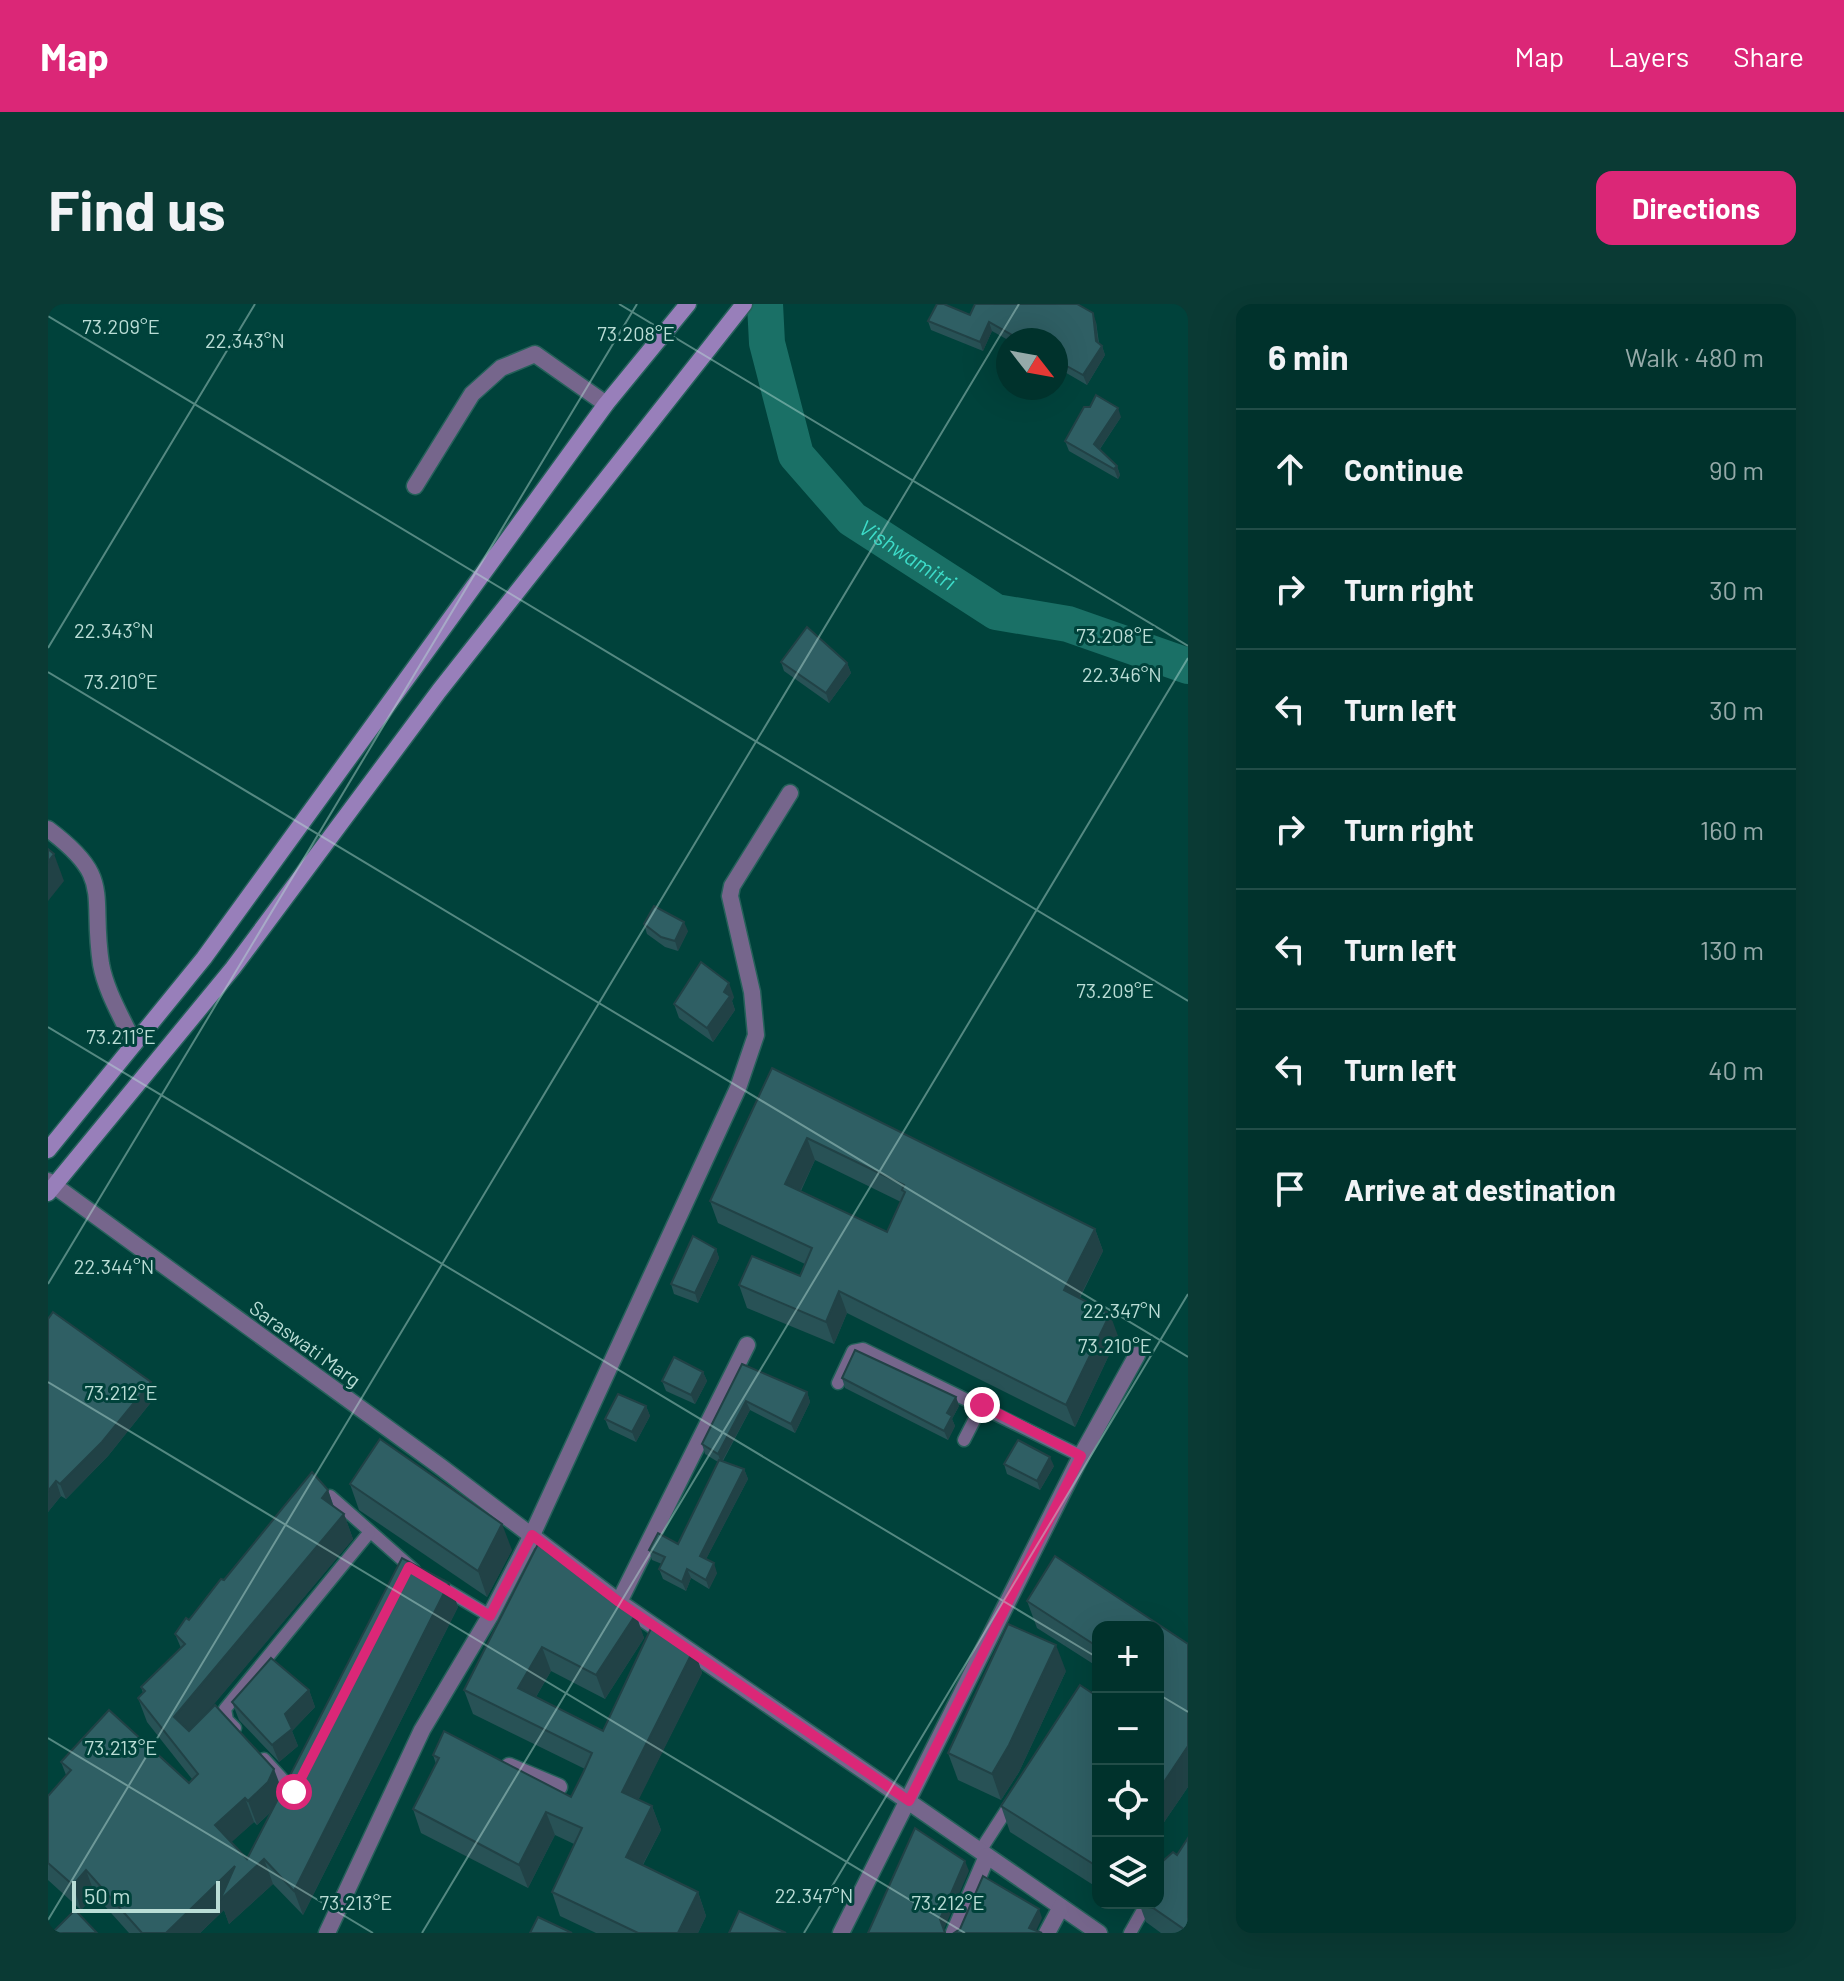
<!DOCTYPE html>
<meta charset="utf-8">
<style>
body{margin:0;font-family:Barlow,sans-serif;background:#0a3a34;color:#f1f3f6}
.controls{position:absolute;right:24px;bottom:24px;display:grid;overflow:hidden;border-radius:16px;box-shadow:0 8px 32px #0002}
.controls button{width:72px;height:72px;display:grid;place-items:center;padding:0;border:0;border-bottom:2px solid #224d48;background:#00322c;color:#f1f3f6;font:40px sans-serif}
.compass{position:absolute;left:948px;top:24px;width:72px;height:72px;border-radius:50%;background:#00322c;box-shadow:0 8px 32px #0002;rotate:121deg}
.scale{position:absolute;left:24px;bottom:20px;width:148px;box-sizing:border-box;padding-left:8px;border:4px solid #baddd6;border-top:0;font-size:22px;line-height:28px;white-space:nowrap;color:#baddd6;-webkit-text-stroke:6px #00423b;paint-order:stroke}
.stop{position:absolute;width:24px;height:24px;margin:-18px;border:6px solid #db2777;border-radius:50%;background:#fff}
.stop.end{background:#db2777;border-color:#fff;box-shadow:0 2px 8px #0008}
.list{margin:0;padding:0;list-style:none}
h2{display:flex;justify-content:space-between;align-items:center;height:104px;margin:0;padding:0 32px;font-size:34px}
h2 small{font-size:26px;font-weight:400;color:#95aaa9}
.list li{display:grid;grid-template-columns:52px 1fr auto;gap:24px;align-items:center;box-sizing:border-box;height:120px;padding:0 32px;border-top:2px solid #224d48}
.list b{display:block;font-size:30px;white-space:nowrap}
.list em{font-size:26px;font-style:normal;color:#95aaa9}
.icon{flex:none;width:44px;height:44px;fill:none;stroke:currentColor;stroke-width:2;stroke-linecap:round;stroke-linejoin:round}
.map{position:relative;flex:none;width:1140px;height:1629px;overflow:hidden;border-radius:16px}
header{display:flex;align-items:center;gap:48px;box-sizing:border-box;height:112px;padding:0 40px;background:#db2777;color:#fff}
header strong{font-size:38px}
nav{display:flex;gap:44px;margin-inline-start:auto;font-size:28px}
.intro{display:flex;align-items:center;justify-content:space-between;box-sizing:border-box;height:192px;padding:0 48px}
h1{margin:0;font-size:56px}
.button{padding:20px 36px;border-radius:16px;background:#db2777;color:#fff;font-size:28px;font-weight:700}
main{display:flex;gap:48px;padding:0 48px}
aside{flex:1;background:#00322c;border-radius:16px;box-shadow:0 8px 32px #0002}
.map>svg:first-child{display:block}
.lines{fill:none;stroke-linecap:round;stroke-linejoin:round}
.river{stroke:#1a7066;stroke-width:36}
.service-casing{stroke:#25615a;stroke-width:15}
.minor-casing{stroke:#25615a;stroke-width:19}
.secondary-casing{stroke:#25615a;stroke-width:19}
.service{stroke:#76668c;stroke-width:12}
.minor{stroke:#76668c;stroke-width:16}
.secondary{stroke:#987fba;stroke-width:16}
.wall{fill:#285256;fill-rule:evenodd}
.shaded-wall{fill:#214246}
.building{fill:#2f5f64;stroke:#214246;stroke-width:2;fill-rule:evenodd}
.route{stroke:#db2777;stroke-width:10}
.ticks{fill:none;stroke:#baddd6;stroke-width:2;stroke-opacity:0.45}
.labels{text-anchor:middle;stroke-width:6;stroke-linejoin:round;paint-order:stroke}
.street-label{font-size:20px;fill:#baddd6;stroke:#00423b}
.water-label{font-size:22px;font-style:italic;fill:#3ddcc9;stroke:#00423b}
.ticks-label{font-size:20px;text-anchor:middle;fill:#baddd6;stroke:#00423b;stroke-width:6;stroke-linejoin:round;paint-order:stroke}
</style>
<header>
<strong>Map</strong>
<nav><a>Map</a><a>Layers</a><a>Share</a></nav>
</header>
<div class="intro"><h1>Find us</h1><a class="button">Directions</a></div>
<main>
<div class="map">
<svg width="1140" height="1629" viewBox="0 0 1140 1629">
<rect width="100%" height="100%" fill="#00423b"/>
<g class="lines">
<path class="river" id="s1" d="M717,0L719,39L748,151L804,215L948,308L1020,320L1140,362"/>
<defs>
<g id="service">
<polyline points="790,1079 805,1047 815,1045 1033,1152"/>
<polyline points="916,1136 934,1101"/>
<polyline points="282,1192 366,1266"/>
<polyline points="392,1282 442,1312"/>
<polyline points="187,1424 179,1416 177,1405 321,1229"/>
<polyline points="216,1455 246,1488"/>
<polyline points="932,1547 963,1499"/>
<polyline points="1082,1629 1099,1599"/>
</g>
<g id="minor">
<polyline points="367,182 424,90 453,64 487,50 558,100"/>
<path d="M0,525C67,575 42,589 53,660C58,688 75,715 86,740"/>
<polyline points="0,877 393,1163 571,1298 1051,1629"/>
<polyline points="571,1298 699,1041"/>
<polyline points="461,1462 511,1483"/>
<polyline points="279,1629 374,1426 442,1312 484,1231 690,784 708,731 704,688 682,592 684,582 742,489"/>
<polyline points="793,1629 1033,1152 1089,1051"/>
<polyline points="906,1629 939,1552"/>
<polyline points="999,1629 1013,1603"/>
</g>
<g id="secondary">
<polyline points="0,846 156,654 558,100 640,0"/>
<polyline points="0,889 185,664 391,387 696,0"/>
</g>
</defs>
<use href="#service" class="service-casing"/>
<use href="#minor" class="minor-casing"/>
<use href="#secondary" class="secondary-casing"/>
<use href="#service" class="service"/>
<use href="#minor" class="minor"/>
<use href="#secondary" class="secondary"/>
</g>
<g class="wall">
<polygon points="922,11 1048,18 1051,39 1054,42 1057,51 1039,81 1008,63 1008,36 960,36 944,27 935,47 883,26 880,17"/>
<polygon points="1073,113 1052,145 1069,162 1072,171 1070,175 1021,147 1017,137"/>
<polygon points="733,358 799,359 803,369 781,399 736,367"/>
<polygon points="596,620 640,627 630,647 617,643 599,630"/>
<polygon points="686,693 684,697 687,706 665,738 631,714 626,700"/>
<path d="M724,764L1047,925L1055,947L1032,994L1070,1032L1027,1123L799,1009L786,1040L699,1004L691,981L752,972L757,960L670,919L662,897ZM767,856L853,898L839,928L753,887Z"/>
<polygon points="668,945 671,954 650,999 626,990 623,980"/>
<polygon points="0,1015 108,1092 60,1152 18,1195 13,1192 0,1208"/>
<polygon points="694,1060 759,1088 762,1098 747,1129 702,1106 675,1157 696,1165 700,1175 658,1255 669,1269 661,1285 643,1274 638,1287 615,1275 611,1265 614,1260 604,1256 601,1246 630,1240 670,1158 657,1150 654,1140"/>
<polygon points="655,1068 659,1077 647,1100 618,1087 614,1077"/>
<polygon points="794,1074 908,1093 911,1102 904,1115 907,1122 900,1136 797,1084"/>
<polygon points="598,1102 602,1112 588,1138 561,1125 557,1115"/>
<polygon points="956,1160 1006,1162 992,1186 959,1170"/>
<polygon points="302,1180 464,1246 439,1293 311,1206"/>
<path d="M280,1186L286,1203L296,1210L305,1235L154,1414L234,1487L401,1279L410,1303L255,1611L225,1580L181,1620L176,1606L152,1629H81L47,1591L33,1606L0,1576V1492L18,1471L13,1458L141,1479L144,1475L99,1418L90,1394L95,1389L93,1383L133,1344L127,1330L176,1276ZM224,1507L199,1555L183,1538L206,1518L209,1521Z"/>
<polygon points="1007,1252 1140,1340 1140,1483 1110,1527 1110,1323 1050,1323 1050,1363 989,1324 979,1297"/>
<polygon points="535,1272 585,1308 596,1334 557,1395 503,1367 488,1393 555,1427 646,1345 654,1369 590,1496 604,1502 613,1526 595,1561 650,1588 658,1612 650,1629 548,1629 512,1612 504,1588 526,1540 507,1531 480,1584 373,1529 365,1505 388,1460 385,1451 523,1493 537,1465 425,1410 416,1386"/>
<polygon points="1018,1367 971,1468 953,1496 910,1476 900,1449"/>
<polygon points="261,1386 267,1403 244,1427 250,1442 231,1458 191,1416 184,1398"/>
<polygon points="1050,1393 1050,1584 962,1528 953,1502"/>
<polygon points="1129,1551 1140,1629 1113,1629 1098,1618 1091,1599 1110,1599"/>
</g>
<g class="shaded-wall">
<polygon points="1045,9 1048,18 1051,46 1054,42 1057,51 1039,81 1035,71 1048,37"/>
<polygon points="941,18 944,27 935,47 932,38"/>
<polygon points="1070,104 1073,113 1049,149 1046,140"/>
<polygon points="1069,162 1072,171 1070,175 1066,165"/>
<polygon points="799,359 803,369 781,399 778,389"/>
<polygon points="6,550 16,577 0,597 0,558"/>
<polygon points="636,618 640,627 630,647 627,637"/>
<polygon points="681,679 686,693 684,697 687,706 665,738 659,724"/>
<polygon points="759,834 767,856 745,902 737,880"/>
<polygon points="1047,925 1055,947 1024,1008 1016,986"/>
<polygon points="668,945 671,954 650,999 647,989"/>
<polygon points="791,987 799,1009 786,1040 778,1018"/>
<polygon points="1062,1010 1070,1032 1027,1123 1018,1101"/>
<polygon points="655,1068 659,1077 647,1100 643,1091"/>
<polygon points="103,1078 108,1092 60,1152 18,1195 12,1180"/>
<polygon points="759,1088 762,1098 747,1129 743,1120"/>
<polygon points="908,1093 911,1102 904,1115 907,1122 900,1136 896,1127 899,1109"/>
<polygon points="698,1097 702,1106 673,1159 670,1150"/>
<polygon points="598,1102 602,1112 588,1138 584,1128"/>
<polygon points="1002,1153 1006,1162 992,1186 989,1177"/>
<polygon points="696,1165 700,1175 655,1261 652,1252"/>
<polygon points="8,1177 13,1192 0,1208 0,1187"/>
<polygon points="280,1186 288,1210 274,1194"/>
<polygon points="296,1210 305,1235 135,1437 126,1413"/>
<polygon points="454,1220 464,1246 439,1293 430,1267"/>
<polygon points="666,1259 669,1269 661,1285 658,1276"/>
<polygon points="639,1265 643,1274 638,1287 634,1278"/>
<polygon points="401,1279 410,1303 255,1611 246,1587"/>
<polygon points="583,1302 587,1312 588,1310 596,1334 557,1395 548,1371"/>
<polygon points="1008,1341 1018,1367 971,1468 953,1496 944,1470"/>
<polygon points="494,1343 503,1367 479,1408 470,1384"/>
<polygon points="646,1345 654,1369 583,1511 574,1488"/>
<polygon points="261,1386 267,1403 244,1427 250,1442 231,1458 224,1441 237,1410"/>
<polygon points="1140,1442 1140,1483 1110,1527 1110,1487"/>
<polygon points="226,1465 235,1489 229,1502 209,1521 200,1497"/>
<polygon points="197,1494 206,1518 176,1545 167,1521"/>
<polygon points="604,1502 613,1526 586,1577 578,1553"/>
<polygon points="498,1508 507,1531 480,1584 471,1561"/>
<polygon points="216,1555 225,1580 181,1620 176,1606 152,1629 118,1629 187,1562"/>
<polygon points="917,1557 921,1567 896,1625 892,1615"/>
<polygon points="38,1566 47,1591 33,1606 25,1581"/>
<polygon points="650,1588 658,1612 650,1629 630,1629"/>
<polygon points="991,1605 994,1614 987,1629 981,1624"/>
</g>
<g class="building">
<polygon points="889,0 896,0 922,11 927,0 1029,0 1045,9 1048,37 1054,42 1035,71 1008,56 1008,36 973,36 941,18 932,38 880,17"/>
<polygon points="1048,91 1070,104 1046,140 1069,162 1066,165 1017,137 1036,103 1042,103"/>
<polygon points="759,323 799,359 778,389 733,358"/>
<polygon points="0,545 6,550 0,558"/>
<polygon points="606,602 636,618 627,637 613,633 596,620"/>
<polygon points="653,658 681,679 676,688 682,692 659,724 626,700"/>
<path d="M724,764L1047,925L1016,986L1062,1010L1018,1101L791,987L778,1018L691,981L704,952L752,972L764,944L662,897ZM759,834L856,881L854,886L857,888L839,928L737,880Z"/>
<polygon points="645,932 668,945 647,989 623,980"/>
<polygon points="5,1008 103,1078 54,1138 12,1180 8,1177 0,1187 0,1015"/>
<polygon points="807,1046 908,1093 899,1109 904,1112 896,1127 794,1074"/>
<polygon points="626,1053 655,1068 643,1091 614,1077"/>
<polygon points="694,1060 759,1088 743,1120 698,1097 670,1150 654,1140"/>
<polygon points="570,1090 598,1102 584,1128 557,1115"/>
<polygon points="332,1135 454,1220 430,1267 302,1180"/>
<polygon points="970,1136 1002,1153 989,1177 956,1160"/>
<polygon points="671,1156 696,1165 652,1252 666,1259 658,1276 639,1265 634,1278 611,1265 617,1253 601,1246 610,1229 630,1240"/>
<polygon points="264,1168 280,1186 274,1194 296,1210 126,1413 141,1427 167,1401 226,1465 220,1478 200,1497 197,1494 167,1521 199,1555 354,1254 401,1279 246,1587 216,1555 172,1596 187,1562 118,1629 94,1629 38,1566 25,1581 0,1559 0,1492 23,1466 13,1458 61,1406 141,1479 150,1470 90,1394 97,1387 93,1383 137,1340 127,1330 138,1314 141,1316 173,1275 176,1276"/>
<polygon points="490,1240 519,1255 532,1265 530,1270 552,1281 583,1302 581,1306 588,1310 548,1371 494,1343 470,1384 555,1427 605,1320 646,1345 574,1488 604,1502 578,1553 650,1588 630,1629 590,1629 504,1588 534,1524 498,1508 471,1561 365,1505 391,1454 385,1451 396,1427 523,1493 535,1469 544,1449 416,1386"/>
<polygon points="1007,1252 1140,1340 1140,1442 1110,1487 1110,1323 1050,1323 1050,1343 979,1297"/>
<polygon points="960,1320 1008,1341 961,1441 944,1470 900,1449"/>
<polygon points="223,1354 261,1386 237,1410 244,1425 224,1441 184,1398"/>
<polygon points="1032,1381 1050,1393 1050,1563 953,1502"/>
<polygon points="867,1524 917,1557 892,1615 897,1629 820,1629"/>
<polygon points="1140,1534 1140,1628 1098,1599 1110,1599 1110,1563 1115,1557 1125,1548 1129,1551"/>
<polygon points="935,1572 991,1605 981,1624 994,1629 906,1629 912,1625"/>
<polygon points="27,1606 49,1629 4,1629"/>
<polygon points="691,1607 738,1629 681,1629"/>
<polygon points="490,1613 524,1629 482,1629"/>
</g>
<g class="lines">
<polyline class="route" points="246,1488 361,1263 442,1312 484,1231 571,1298 861,1497 1033,1152 934,1101"/>
</g>
<path class="ticks" d="M571,0L1140,342M0,12L1140,697M0,344L207,0M0,368L1140,1053M0,723L1050,1354M0,980L589,0M0,1078L917,1629M1110,1390L1140,1408M0,1434L325,1629M0,1616L971,0M374,1629L1140,354M756,1629L1140,990M1138,1629L1140,1625"/>
<g class="labels">
<g class="street-label">
<text transform="translate(257 1040) rotate(36)" y="7">Saraswati Marg</text>
</g>
<g class="water-label">
<text dy="8" stroke="none"><textPath href="#s1" startOffset="306">Vishwamitri</textPath></text>
</g>
</g>
<g class="ticks-label">
<text x="73" y="30">73.209°E</text>
<text x="588" y="37">73.208°E</text>
<text x="197" y="44">22.343°N</text>
<text x="66" y="334">22.343°N</text>
<text x="1067" y="339">73.208°E</text>
<text x="1074" y="378">22.346°N</text>
<text x="73" y="385">73.210°E</text>
<text x="1067" y="694">73.209°E</text>
<text x="73" y="740">73.211°E</text>
<text x="66" y="970">22.344°N</text>
<text x="1074" y="1014">22.347°N</text>
<text x="1067" y="1049">73.210°E</text>
<text x="73" y="1096">73.212°E</text>
<text x="73" y="1451">73.213°E</text>
<text x="766" y="1599">22.347°N</text>
<text x="308" y="1606">73.213°E</text>
<text x="900" y="1606">73.212°E</text>
</g>
</svg>
<div class="controls">
<button>+</button>
<button>−</button>
<button><svg class="icon" aria-label="locate" viewBox="0 0 24 24"><circle cx="12" cy="12" r="6"/><path d="M12 2v4M12 18v4M2 12h4M18 12h4"/></svg></button>
<button><svg class="icon" aria-label="layers" viewBox="0 0 24 24"><path d="M12 4l9 5-9 5-9-5zM3 14l9 5 9-5"/></svg></button>
</div>
<svg class="compass" viewBox="-18 -18 36 36"><path d="M0-13l5 13h-10z" fill="#e53935"/><path d="M0 13l5-13h-10z" fill="#95aaa9"/></svg>
<div class="scale">50 m</div>
<div class="stop" style="left:246px;top:1488px"></div>
<div class="stop end" style="left:934px;top:1101px"></div>
</div>
<aside>
<h2>6 min<small>Walk · 480 m</small></h2>
<ul class="list">
<li><svg class="icon" aria-label="ahead" viewBox="0 0 24 24"><path d="M12 20V5M6 11l6-6 6 6"/></svg><div><b>Continue</b></div><em>90 m</em></li>
<li><svg class="icon" aria-label="right" viewBox="0 0 24 24"><path d="M7 20v-9h11M14 6l5 5-5 5"/></svg><div><b>Turn right</b></div><em>30 m</em></li>
<li><svg class="icon" aria-label="left" viewBox="0 0 24 24"><path d="M17 20v-9H6M10 6l-5 5 5 5"/></svg><div><b>Turn left</b></div><em>30 m</em></li>
<li><svg class="icon" aria-label="right" viewBox="0 0 24 24"><path d="M7 20v-9h11M14 6l5 5-5 5"/></svg><div><b>Turn right</b></div><em>160 m</em></li>
<li><svg class="icon" aria-label="left" viewBox="0 0 24 24"><path d="M17 20v-9H6M10 6l-5 5 5 5"/></svg><div><b>Turn left</b></div><em>130 m</em></li>
<li><svg class="icon" aria-label="left" viewBox="0 0 24 24"><path d="M17 20v-9H6M10 6l-5 5 5 5"/></svg><div><b>Turn left</b></div><em>40 m</em></li>
<li><svg class="icon" aria-label="arrive" viewBox="0 0 24 24"><path d="M6 21V4h12l-3 4 3 4H6"/></svg><div><b>Arrive at destination</b></div></li>
</ul>
</aside>
</main>
